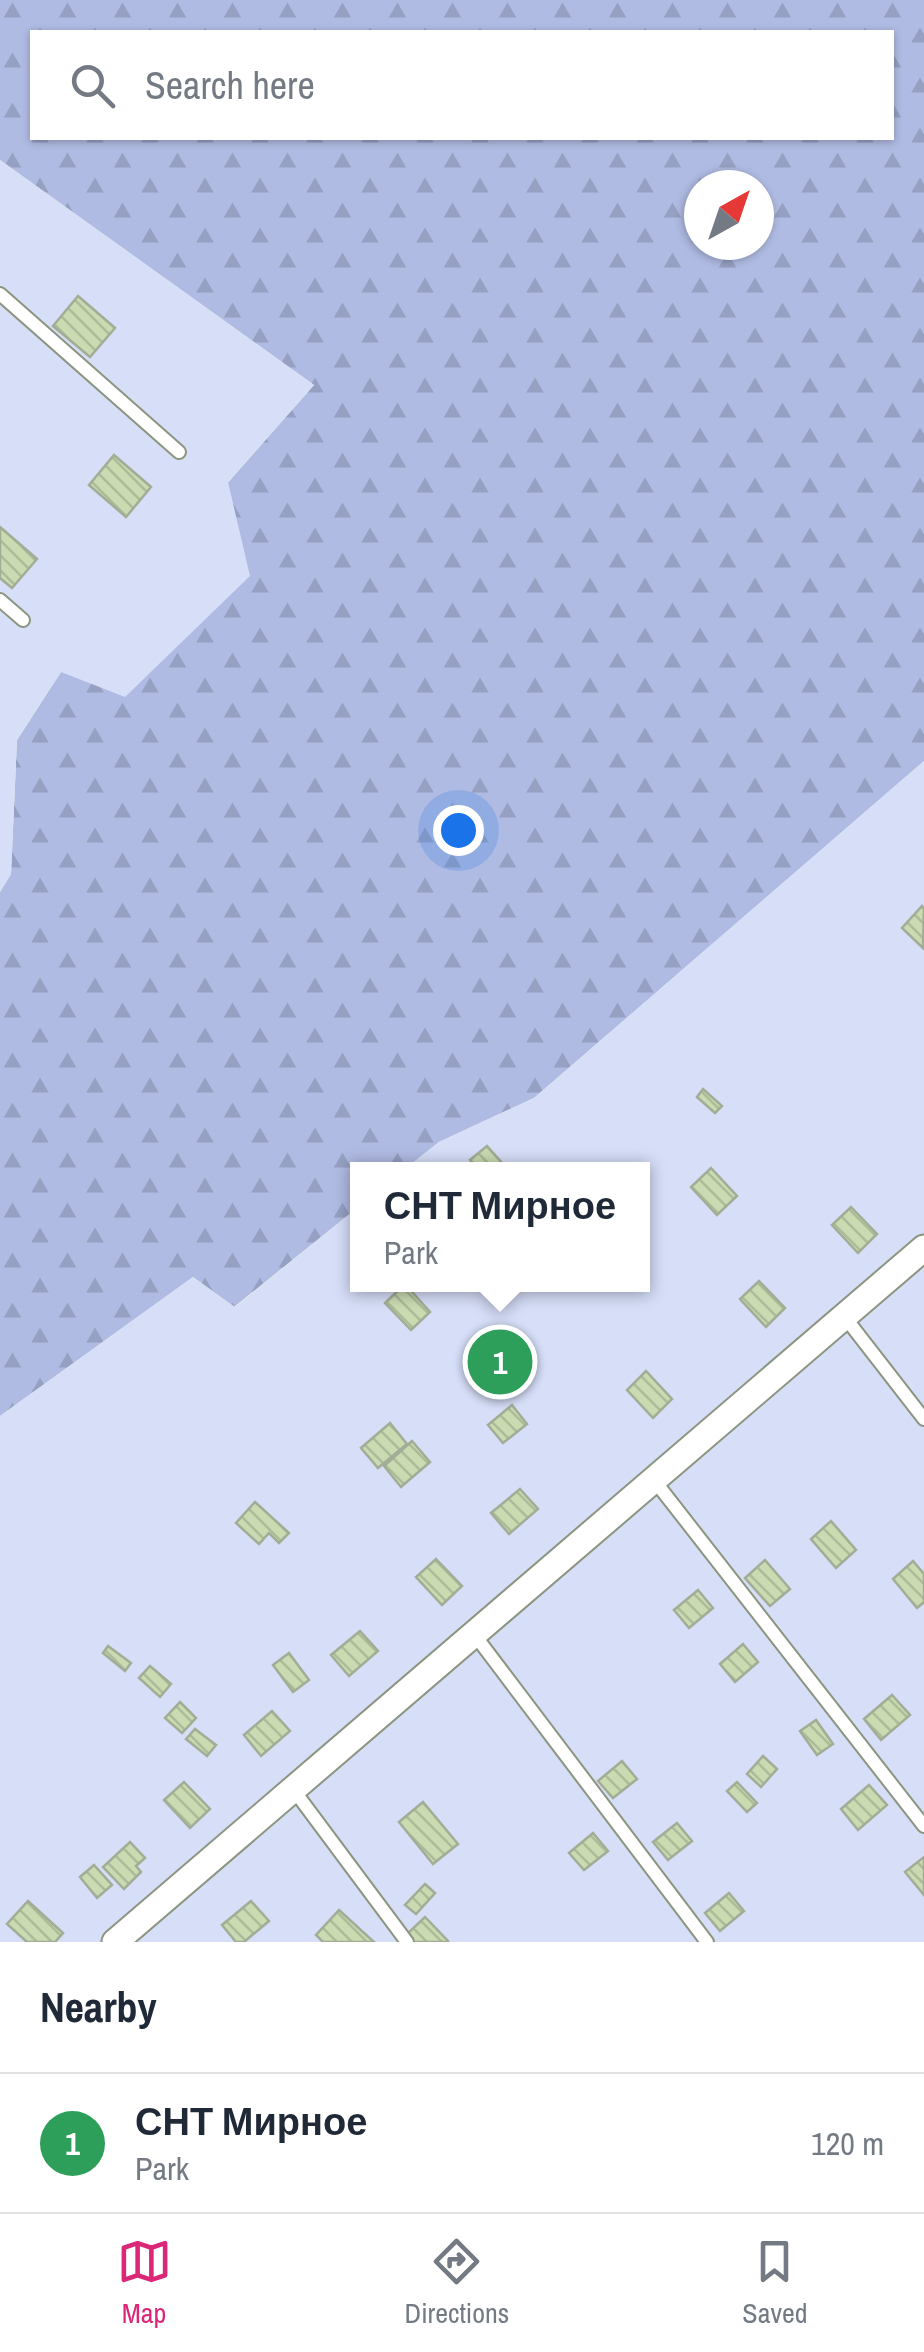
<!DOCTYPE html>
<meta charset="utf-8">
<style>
body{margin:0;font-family:"Archivo Narrow",sans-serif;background:#f6f6f7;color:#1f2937}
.compass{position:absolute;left:684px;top:170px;width:90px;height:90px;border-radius:50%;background:#fff;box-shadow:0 2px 8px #0004;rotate:40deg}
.you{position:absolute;left:458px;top:830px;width:35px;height:35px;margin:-25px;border:8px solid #fff;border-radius:50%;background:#1a73e8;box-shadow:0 0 0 15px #1a73e833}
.badge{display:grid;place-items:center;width:65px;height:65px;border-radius:50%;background:#db2777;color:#fff;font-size:32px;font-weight:700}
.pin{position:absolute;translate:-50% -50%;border:5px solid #fff;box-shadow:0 2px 10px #0006}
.popup{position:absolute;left:350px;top:1162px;width:300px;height:130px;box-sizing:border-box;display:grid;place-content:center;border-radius:0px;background:#fff;filter:drop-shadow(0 2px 8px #0005);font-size:32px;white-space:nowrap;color:#747a83}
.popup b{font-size:38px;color:#1f2937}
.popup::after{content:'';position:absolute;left:50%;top:100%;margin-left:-20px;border:20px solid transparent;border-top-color:#fff}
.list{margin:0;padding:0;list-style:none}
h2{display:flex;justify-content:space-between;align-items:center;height:130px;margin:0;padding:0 40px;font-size:42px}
h2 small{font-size:32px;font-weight:400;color:#747a83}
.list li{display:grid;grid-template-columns:65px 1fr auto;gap:30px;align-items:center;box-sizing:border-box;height:140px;padding:0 40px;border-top:2px solid #e0e1e3}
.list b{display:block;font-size:38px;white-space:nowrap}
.list p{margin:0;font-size:32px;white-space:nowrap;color:#747a83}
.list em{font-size:32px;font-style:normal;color:#747a83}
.icon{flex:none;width:55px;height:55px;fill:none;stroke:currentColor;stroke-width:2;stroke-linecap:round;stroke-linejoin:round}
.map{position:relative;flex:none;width:924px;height:1942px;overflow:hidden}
.search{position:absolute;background:#fff;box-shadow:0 2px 8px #0004;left:30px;right:30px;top:30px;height:110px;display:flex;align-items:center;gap:25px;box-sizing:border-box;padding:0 35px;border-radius:0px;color:#747a83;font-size:38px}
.sheet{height:270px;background:#fff}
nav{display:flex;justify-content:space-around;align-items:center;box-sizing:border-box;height:140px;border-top:2px solid #e0e1e3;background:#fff;font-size:28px;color:#747a83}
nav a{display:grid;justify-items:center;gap:5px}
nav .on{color:#db2777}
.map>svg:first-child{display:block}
.forest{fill:url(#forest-firs);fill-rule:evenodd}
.garden{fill:#d6def8}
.building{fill:url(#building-back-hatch);stroke:#a3ac95;stroke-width:2.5}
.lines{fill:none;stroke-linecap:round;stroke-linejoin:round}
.lane-casing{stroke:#8b957f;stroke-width:16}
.street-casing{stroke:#8b957f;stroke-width:29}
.lane{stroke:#fff;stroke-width:12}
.street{stroke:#fff;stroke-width:25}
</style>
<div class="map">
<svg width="924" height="1942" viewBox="0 0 924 1942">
<defs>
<pattern id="forest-firs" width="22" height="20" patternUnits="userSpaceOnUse" patternTransform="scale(2.5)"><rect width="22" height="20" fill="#b0bbe3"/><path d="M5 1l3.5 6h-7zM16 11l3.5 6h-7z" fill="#96a0c2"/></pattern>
<pattern id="building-back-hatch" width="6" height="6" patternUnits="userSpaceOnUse" patternTransform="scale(2.5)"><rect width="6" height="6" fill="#cadbb2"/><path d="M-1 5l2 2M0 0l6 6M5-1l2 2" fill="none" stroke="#acbb98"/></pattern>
</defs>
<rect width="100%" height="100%" fill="#edf7df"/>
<path class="forest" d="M0,0H924V761L534,1098L439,1142L405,1169L358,1170L357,1208L234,1307L193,1277L0,1416V892L11,874L17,740L61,672L314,385L0,160ZM32,32H892V138H32ZM699,185H759V245H699Z"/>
<g class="garden">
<polygon points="0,160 314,385 228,482 250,576 125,697 61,672 17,739 11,874 0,892"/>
<polygon points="924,761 924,1942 0,1942 0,1416 193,1277 235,1307 357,1208 358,1284 642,1284 642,1170 405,1169 439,1142 534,1098"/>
</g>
<g class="building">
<polygon points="78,296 115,328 90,357 53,326"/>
<polygon points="114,455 151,487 126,517 89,485"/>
<polygon points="0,527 37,559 12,588 0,578"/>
<polygon points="922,906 924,909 923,948 902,928"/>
<polygon points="703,1089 722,1106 715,1113 697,1097"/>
<polygon points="487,1146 504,1165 498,1170 478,1170 470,1160"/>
<polygon points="711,1168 737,1196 717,1215 691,1187"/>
<polygon points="851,1207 877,1234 858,1253 832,1225"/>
<polygon points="759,1281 785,1308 766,1327 740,1299"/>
<polygon points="405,1284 430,1312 411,1330 385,1303"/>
<polygon points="646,1371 672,1399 653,1418 627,1390"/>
<polygon points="512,1405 527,1424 503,1443 488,1425"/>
<polygon points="390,1423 407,1444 378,1468 361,1448"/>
<polygon points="412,1441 430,1462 401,1487 384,1466"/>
<polygon points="520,1489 538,1509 509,1534 491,1513"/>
<polygon points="255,1502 289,1533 279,1543 269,1533 259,1544 236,1523"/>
<polygon points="831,1521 856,1550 836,1568 811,1539"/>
<polygon points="436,1559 462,1586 442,1605 416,1577"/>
<polygon points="765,1560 790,1589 770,1606 745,1578"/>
<polygon points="913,1561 924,1574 924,1602 917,1608 893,1579"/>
<polygon points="698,1590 713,1608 689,1628 674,1610"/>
<polygon points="360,1631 378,1651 349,1676 331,1655"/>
<polygon points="743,1644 758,1662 735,1682 720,1664"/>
<polygon points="108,1646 131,1663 125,1671 103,1653"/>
<polygon points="289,1653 309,1680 293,1692 273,1665"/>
<polygon points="150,1666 171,1684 160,1697 139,1678"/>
<polygon points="892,1695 910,1715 881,1740 864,1719"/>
<polygon points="180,1702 196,1718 182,1733 165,1718"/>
<polygon points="272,1711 290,1731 261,1756 244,1735"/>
<polygon points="816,1720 833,1744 817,1755 800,1731"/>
<polygon points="195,1729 216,1745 207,1756 186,1739"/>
<polygon points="763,1756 777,1769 761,1787 747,1774"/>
<polygon points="622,1761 637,1779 613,1798 598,1781"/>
<polygon points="184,1782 210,1809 190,1828 164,1800"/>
<polygon points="737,1782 757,1803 747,1812 727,1791"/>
<polygon points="869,1785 887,1805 858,1830 841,1809"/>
<polygon points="423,1802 458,1844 433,1864 399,1822"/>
<polygon points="677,1823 692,1841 668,1860 653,1842"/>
<polygon points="593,1833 608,1851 584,1870 569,1853"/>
<polygon points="130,1842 145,1858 136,1866 141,1872 124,1889 103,1867"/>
<polygon points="924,1857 924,1895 905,1872"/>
<polygon points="94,1865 112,1885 97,1898 80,1877"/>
<polygon points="425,1884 435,1893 416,1914 405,1905"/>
<polygon points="729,1893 744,1911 720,1931 705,1913"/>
<polygon points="28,1901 63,1933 55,1942 27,1942 7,1924"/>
<polygon points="251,1901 269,1921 244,1942 236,1942 222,1925"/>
<polygon points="339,1910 374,1942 323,1942 316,1935"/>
<polygon points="425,1917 448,1941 448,1942 412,1942 406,1935"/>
</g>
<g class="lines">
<defs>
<g id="lane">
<polyline points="0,294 179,452"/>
<polyline points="0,600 23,620"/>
<polyline points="844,1316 924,1419"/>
<polyline points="654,1480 924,1826"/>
<polyline points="474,1634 707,1942"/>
<polyline points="293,1789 407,1942"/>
</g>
<polyline id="street" points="115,1942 924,1248"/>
</defs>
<use href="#lane" class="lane-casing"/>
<use href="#street" class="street-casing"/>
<use href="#lane" class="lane"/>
<use href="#street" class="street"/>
</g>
</svg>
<svg class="compass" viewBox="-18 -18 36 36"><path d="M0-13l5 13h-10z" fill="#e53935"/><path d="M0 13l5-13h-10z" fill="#747a83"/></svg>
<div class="you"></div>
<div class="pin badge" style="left:500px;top:1362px;background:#2e9e5b">1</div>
<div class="popup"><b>СНТ Мирное</b>Park</div>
<div class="search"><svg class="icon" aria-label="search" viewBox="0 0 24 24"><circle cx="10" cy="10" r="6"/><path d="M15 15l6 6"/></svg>Search here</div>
</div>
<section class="sheet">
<h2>Nearby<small></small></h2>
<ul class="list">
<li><span class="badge" style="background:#2e9e5b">1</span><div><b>СНТ Мирное</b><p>Park</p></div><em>120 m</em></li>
</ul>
</section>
<nav>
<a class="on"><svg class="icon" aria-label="map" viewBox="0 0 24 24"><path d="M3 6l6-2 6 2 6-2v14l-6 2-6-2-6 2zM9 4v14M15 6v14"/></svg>Map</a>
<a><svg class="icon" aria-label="directions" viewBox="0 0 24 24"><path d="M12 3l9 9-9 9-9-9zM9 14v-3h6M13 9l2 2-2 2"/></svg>Directions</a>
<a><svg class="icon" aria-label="saved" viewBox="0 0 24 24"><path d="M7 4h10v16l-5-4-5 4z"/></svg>Saved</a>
</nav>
